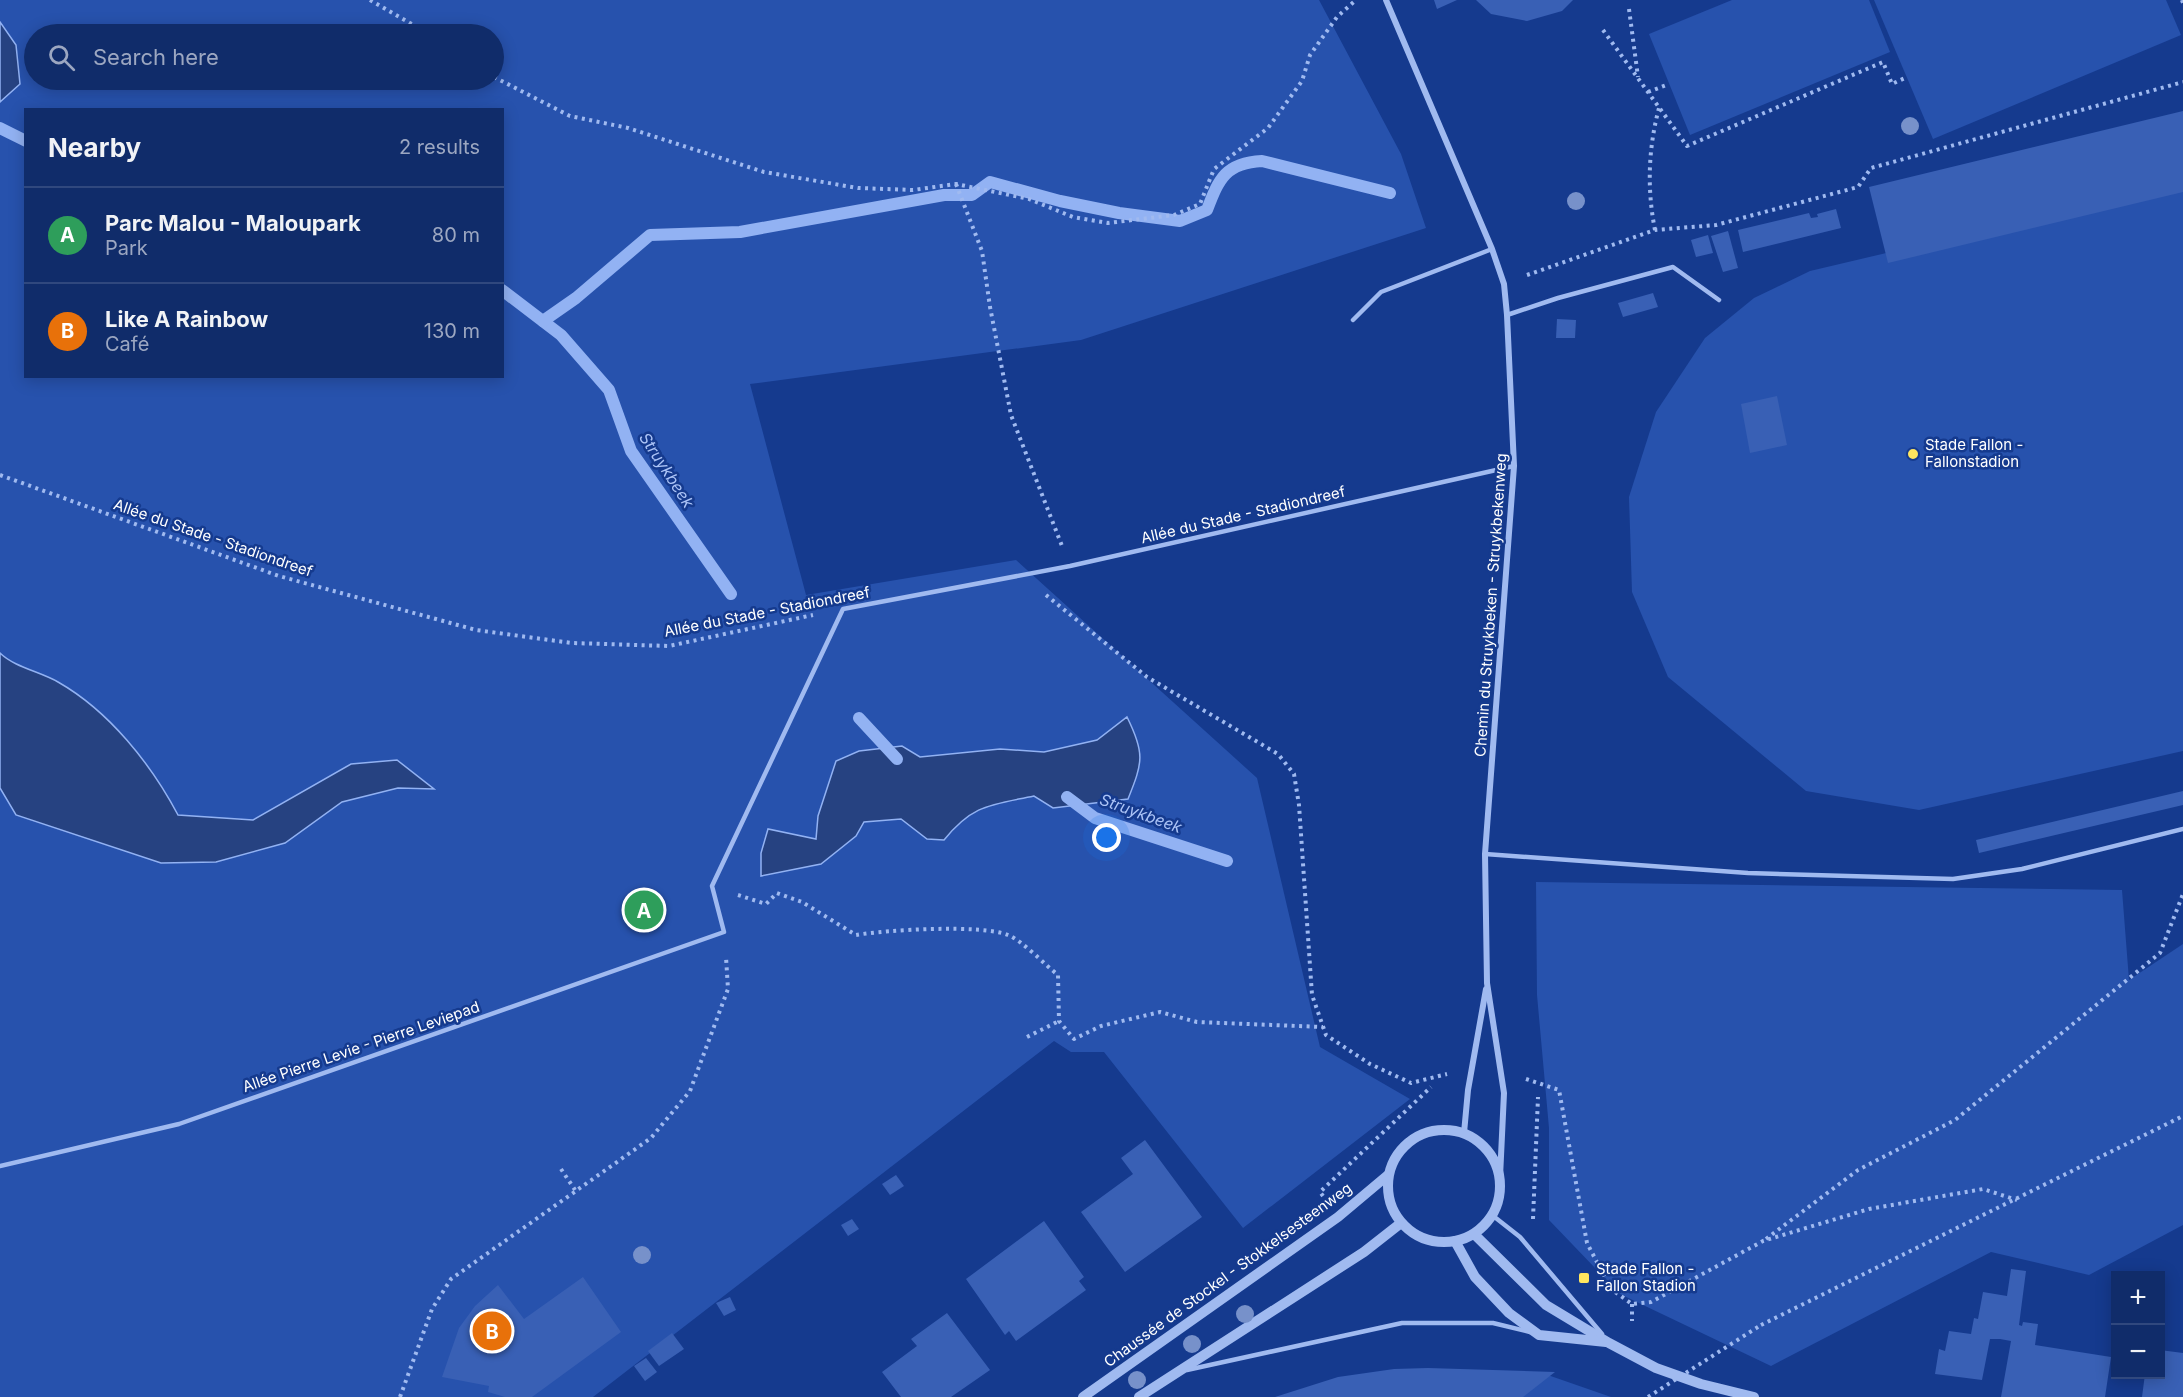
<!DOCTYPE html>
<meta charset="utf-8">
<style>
body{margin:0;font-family:Inter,sans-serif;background:#1e3872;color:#f1f3f6}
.controls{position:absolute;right:18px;bottom:18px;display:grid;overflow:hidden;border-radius:0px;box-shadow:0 3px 15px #0003}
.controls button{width:54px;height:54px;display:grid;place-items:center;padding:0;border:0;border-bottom:2px solid #30487e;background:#102c6a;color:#f1f3f6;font:30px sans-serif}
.you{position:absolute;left:1107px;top:838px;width:21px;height:21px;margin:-15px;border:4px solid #fff;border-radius:50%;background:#1a73e8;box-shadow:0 0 0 9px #1a73e833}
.badge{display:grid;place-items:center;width:39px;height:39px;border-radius:50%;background:#ffe65f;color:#fff;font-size:20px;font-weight:700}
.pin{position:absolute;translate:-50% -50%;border:3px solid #fff;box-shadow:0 2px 6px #0006}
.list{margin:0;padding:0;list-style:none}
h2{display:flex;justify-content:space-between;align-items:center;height:78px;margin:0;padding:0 24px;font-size:26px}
h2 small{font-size:20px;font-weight:400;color:#9ca7c1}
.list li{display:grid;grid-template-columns:39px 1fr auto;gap:18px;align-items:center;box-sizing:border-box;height:96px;padding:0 24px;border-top:2px solid #30487e}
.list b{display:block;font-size:22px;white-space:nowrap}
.list p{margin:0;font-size:20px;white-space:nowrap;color:#9ca7c1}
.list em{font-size:20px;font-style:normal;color:#9ca7c1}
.icon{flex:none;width:33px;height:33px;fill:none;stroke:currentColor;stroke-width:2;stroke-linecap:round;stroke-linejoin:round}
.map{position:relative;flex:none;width:2183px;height:1397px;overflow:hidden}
.search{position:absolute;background:#102c6a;box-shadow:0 3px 15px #0003;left:24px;top:24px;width:480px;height:66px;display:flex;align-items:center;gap:15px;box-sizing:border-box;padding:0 21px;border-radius:33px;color:#9ca7c1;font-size:22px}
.panel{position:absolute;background:#102c6a;box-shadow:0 3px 15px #0003;left:24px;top:108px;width:480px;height:270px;border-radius:0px}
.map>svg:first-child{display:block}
.green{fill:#2752ad;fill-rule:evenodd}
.water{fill:#264281;stroke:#92b2f3;stroke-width:1.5}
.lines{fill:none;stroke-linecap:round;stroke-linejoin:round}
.stream{stroke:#92b2f3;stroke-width:12}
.building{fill:#3960b5}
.path{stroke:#a0baf0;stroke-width:4;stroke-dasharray:3 4.5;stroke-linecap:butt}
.service{stroke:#a0baf0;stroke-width:4.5}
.minor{stroke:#a0baf0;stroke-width:6}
.tertiary{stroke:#a0baf0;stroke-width:10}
.path-bridge{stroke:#a0baf0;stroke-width:4;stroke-dasharray:3 4.5;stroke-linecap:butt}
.tree{fill:#7791ca}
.poi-dot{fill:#ffe65f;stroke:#153a8e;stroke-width:2}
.labels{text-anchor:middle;stroke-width:5;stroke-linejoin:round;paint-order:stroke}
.poi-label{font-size:15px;fill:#fff;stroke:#153a8e;text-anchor:start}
.street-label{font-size:15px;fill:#fff;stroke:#153a8e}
.water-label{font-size:16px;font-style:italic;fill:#acc4f7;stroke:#153a8e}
</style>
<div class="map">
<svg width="2183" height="1397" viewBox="0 0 2183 1397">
<rect width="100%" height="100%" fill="#153a8e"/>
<g class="green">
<path d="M0,0H1319L1401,154L1426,228L1081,340L750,384L806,595L1016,560L1257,778L1320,1047L1410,1099L1243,1228L1104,1052H1071L1054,1041L593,1397H0ZM34,34H494V80H34ZM26,110H502V376H26Z"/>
<polygon points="1732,0 1869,0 1890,52 1690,135 1649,34"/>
<polygon points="1874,0 2166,0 2181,35 1933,139"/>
<polygon points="2183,183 2183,751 1919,810 1806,791 1668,677 1632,592 1629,497 1656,412 1705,338 1754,298 1810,271"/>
<polygon points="1536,882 2122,890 2129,980 2183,944 2183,1225 2089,1275 1991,1252 1771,1366 1620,1294 1549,1220 1549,1128 1537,995"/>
<polygon points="1542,1373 1611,1397 1516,1397"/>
</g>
<g class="water">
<polygon points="0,22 16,45 20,84 0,102"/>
<path d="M0,653C14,667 41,672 58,682C109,711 151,764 178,815L253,820L351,764L397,760L434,789L398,788L342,802L285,843L216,862L161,863L16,815L0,788Z"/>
<path d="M1127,717C1145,753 1143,762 1128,799L1053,808L1034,796C991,805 973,804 944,840L927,839L901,819L864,822L856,836L821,864L761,876V853L768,829L816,839L818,816L836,761L859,751L902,746L920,757L1000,749L1044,752L1097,740Z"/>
</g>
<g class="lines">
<g class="stream">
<polyline points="0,128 26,141"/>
<polyline points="502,290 561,335 609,390 631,451 731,594"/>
<path d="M543,321L576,298L650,235L740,232L944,195H972L990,182L1060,201L1119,213L1180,221L1207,210C1219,178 1226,163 1262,161L1390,193"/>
<polyline points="859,718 897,759"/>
<polyline points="1067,797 1095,818 1227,861"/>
</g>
</g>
<g class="building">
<polygon points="1434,0 1457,0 1437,9"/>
<polygon points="1476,0 1573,0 1562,11 1527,21 1491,14"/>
<polygon points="2183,111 2183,192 1888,263 1869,187"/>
<polygon points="1836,209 1841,228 1743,252 1738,230 1809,213 1811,218 1818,217 1817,214"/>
<polygon points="1728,231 1738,268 1723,272 1711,236"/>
<polygon points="1708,235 1713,253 1696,257 1691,240"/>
<polygon points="1653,293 1658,307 1623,317 1618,303"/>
<polygon points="1557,319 1576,320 1575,338 1556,338"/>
<polygon points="1777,396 1787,445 1750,453 1741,404"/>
<polygon points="2183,791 2183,805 1979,853 1976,840"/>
<polygon points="1145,1140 1202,1217 1125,1272 1081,1212 1133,1174 1121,1158"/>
<polygon points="896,1175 904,1186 890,1195 882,1184"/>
<polygon points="852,1219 859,1229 848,1236 841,1225"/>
<polygon points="1044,1221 1084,1277 1079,1281 1086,1290 1016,1341 1009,1331 1005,1335 966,1279"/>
<polygon points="2011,1269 2026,1271 2019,1325 2022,1326 2023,1322 2038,1324 2035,1345 2111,1357 2105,1397 2001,1397 2011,1341 2000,1339 1990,1339 1982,1380 1935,1374 1939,1349 1945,1351 1949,1331 1971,1334 1974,1318 1978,1319 1983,1292 2007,1296"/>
<polygon points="583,1277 621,1332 532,1397 505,1397 488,1392 489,1386 442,1377 459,1328 475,1306 498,1285 524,1319"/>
<polygon points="730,1297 736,1310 724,1316 716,1303"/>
<polygon points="947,1313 990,1370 951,1397 901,1397 882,1372 917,1346 911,1339"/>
<polygon points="672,1333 684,1349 659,1366 648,1351"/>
<polygon points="2160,1350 2183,1353 2183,1397 2142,1397 2145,1374 2160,1374"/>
<polygon points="646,1358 657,1372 645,1381 634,1366"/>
<polygon points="1428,1368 1555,1372 1523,1397 1275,1397 1338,1377 1394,1369"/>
</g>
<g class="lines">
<g class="path">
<polyline points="370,0 429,34"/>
<polyline points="2182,0 2183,3"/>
<polyline points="1629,9 1638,77"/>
<polyline points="1603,30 1687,146 1883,62 1892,84 1907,77"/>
<polyline points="494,77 570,116 628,128 764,172 858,188 913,190 956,184 1029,199 1073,217 1108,223 1174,215 1200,204 1214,169 1268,128 1302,81 1310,55 1337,17 1356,0"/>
<polyline points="1648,92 1669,84"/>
<polyline points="956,184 982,251 990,307 1011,415 1062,546"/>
<path d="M1655,230C1647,190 1648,149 1659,108"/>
<polyline points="1527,275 1655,230 1716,225 1858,187 1871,168 2183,82"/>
<polyline points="0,475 279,576 476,630 572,643 669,646 813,615"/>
<polyline points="1046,595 1147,677 1278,754 1294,774 1299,805 1312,995 1326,1035 1370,1064 1411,1083 1447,1074"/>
<path d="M738,895L766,904L777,893L802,902L856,935C885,930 982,924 1008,935C1023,941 1045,965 1058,975L1059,1021L1074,1039L1101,1026L1160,1012L1197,1022L1323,1027"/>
<polyline points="1027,1037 1059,1021"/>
<polyline points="1526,1079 1559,1090 1587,1243 1611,1289 1632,1304 1651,1302 1763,1241 1869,1209 1983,1189 2017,1200"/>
<polyline points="561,1169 575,1190"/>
<polyline points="1323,1196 1320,1192 1431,1087"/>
<polyline points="1533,1219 1538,1097"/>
<polyline points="1766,1239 1858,1170 1955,1120 2160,953 2183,894"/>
<polyline points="1632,1304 1632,1321"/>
<polyline points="1761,1325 2183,1116"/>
<polyline points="400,1397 432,1309 451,1279 651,1138 690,1091 728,989 726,957"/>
</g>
<g class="service">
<polyline points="1507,315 1558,298 1673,267 1719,300"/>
<polyline points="1353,320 1381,292 1492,249"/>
<polyline points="1485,854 1748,873 1953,879 2022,869 2183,829"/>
<polyline points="0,1166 179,1124 724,932 712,886 843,609 1070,566 1514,466"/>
<polyline points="1492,1215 1520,1237 1602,1334"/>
<polyline points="1187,1370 1402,1323 1493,1323 1530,1332"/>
</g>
<g class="minor">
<polyline points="1386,0 1492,249 1504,284 1507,315 1514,466 1485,854 1487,983 1504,1093 1500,1177"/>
<polyline points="1464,1133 1468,1090 1486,989"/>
</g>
<g class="tertiary">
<circle cx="1444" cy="1186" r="56"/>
<polyline points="1474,1234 1546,1305 1609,1343 1656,1368 1701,1384 1754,1397"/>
<polyline points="1455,1241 1475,1277 1509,1313 1539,1335 1606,1342"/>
<polyline points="1083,1397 1338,1217 1388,1175"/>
<polyline points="1139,1397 1364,1252 1401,1223"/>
</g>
<polyline class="path-bridge" points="1648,1397 1761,1325"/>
</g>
<g class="tree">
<circle cx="1910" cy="126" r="9"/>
<circle cx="1576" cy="201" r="9"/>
<circle cx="642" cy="1255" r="9"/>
<circle cx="1245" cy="1314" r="9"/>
<circle cx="1192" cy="1344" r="9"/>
<circle cx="1137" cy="1380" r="9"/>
</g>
<g class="poi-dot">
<circle cx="1913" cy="454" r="6"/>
<rect x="1578" y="1272" width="12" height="12" rx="3"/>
</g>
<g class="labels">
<g class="poi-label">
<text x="1925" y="450">Stade Fallon -<tspan x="1925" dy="17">Fallonstadion</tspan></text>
<text x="1596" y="1274">Stade Fallon -<tspan x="1596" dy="17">Fallon Stadion</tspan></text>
</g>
<g class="street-label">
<text transform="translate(1243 515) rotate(-13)" y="5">Allée du Stade - Stadiondreef</text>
<text transform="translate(213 538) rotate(19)" y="5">Allée du Stade - Stadiondreef</text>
<text transform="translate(1491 605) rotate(-86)" y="5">Chemin du Struykbeken - Struykbekenweg</text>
<text transform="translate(767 612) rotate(-11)" y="5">Allée du Stade - Stadiondreef</text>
<text transform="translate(361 1047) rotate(-19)" y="5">Allée Pierre Levie - Pierre Leviepad</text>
<text transform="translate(1228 1275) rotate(-36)" y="5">Chaussée de Stockel - Stokkelsesteenweg</text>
</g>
<g class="water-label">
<text transform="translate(667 470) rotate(57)" y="6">Struykbeek</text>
<text transform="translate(1141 813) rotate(20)" y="6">Struykbeek</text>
</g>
</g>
</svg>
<div class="controls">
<button>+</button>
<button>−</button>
</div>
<div class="you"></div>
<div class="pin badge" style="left:644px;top:910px;background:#2e9e5b">A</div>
<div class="pin badge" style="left:492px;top:1331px;background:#e8710a">B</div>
<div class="search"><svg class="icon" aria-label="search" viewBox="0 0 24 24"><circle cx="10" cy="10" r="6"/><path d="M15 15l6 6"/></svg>Search here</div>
<section class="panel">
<h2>Nearby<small>2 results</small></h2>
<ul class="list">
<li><span class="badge" style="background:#2e9e5b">A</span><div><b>Parc Malou - Maloupark</b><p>Park</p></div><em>80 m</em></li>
<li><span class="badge" style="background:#e8710a">B</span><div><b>Like A Rainbow</b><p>Café</p></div><em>130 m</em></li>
</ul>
</section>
</div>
